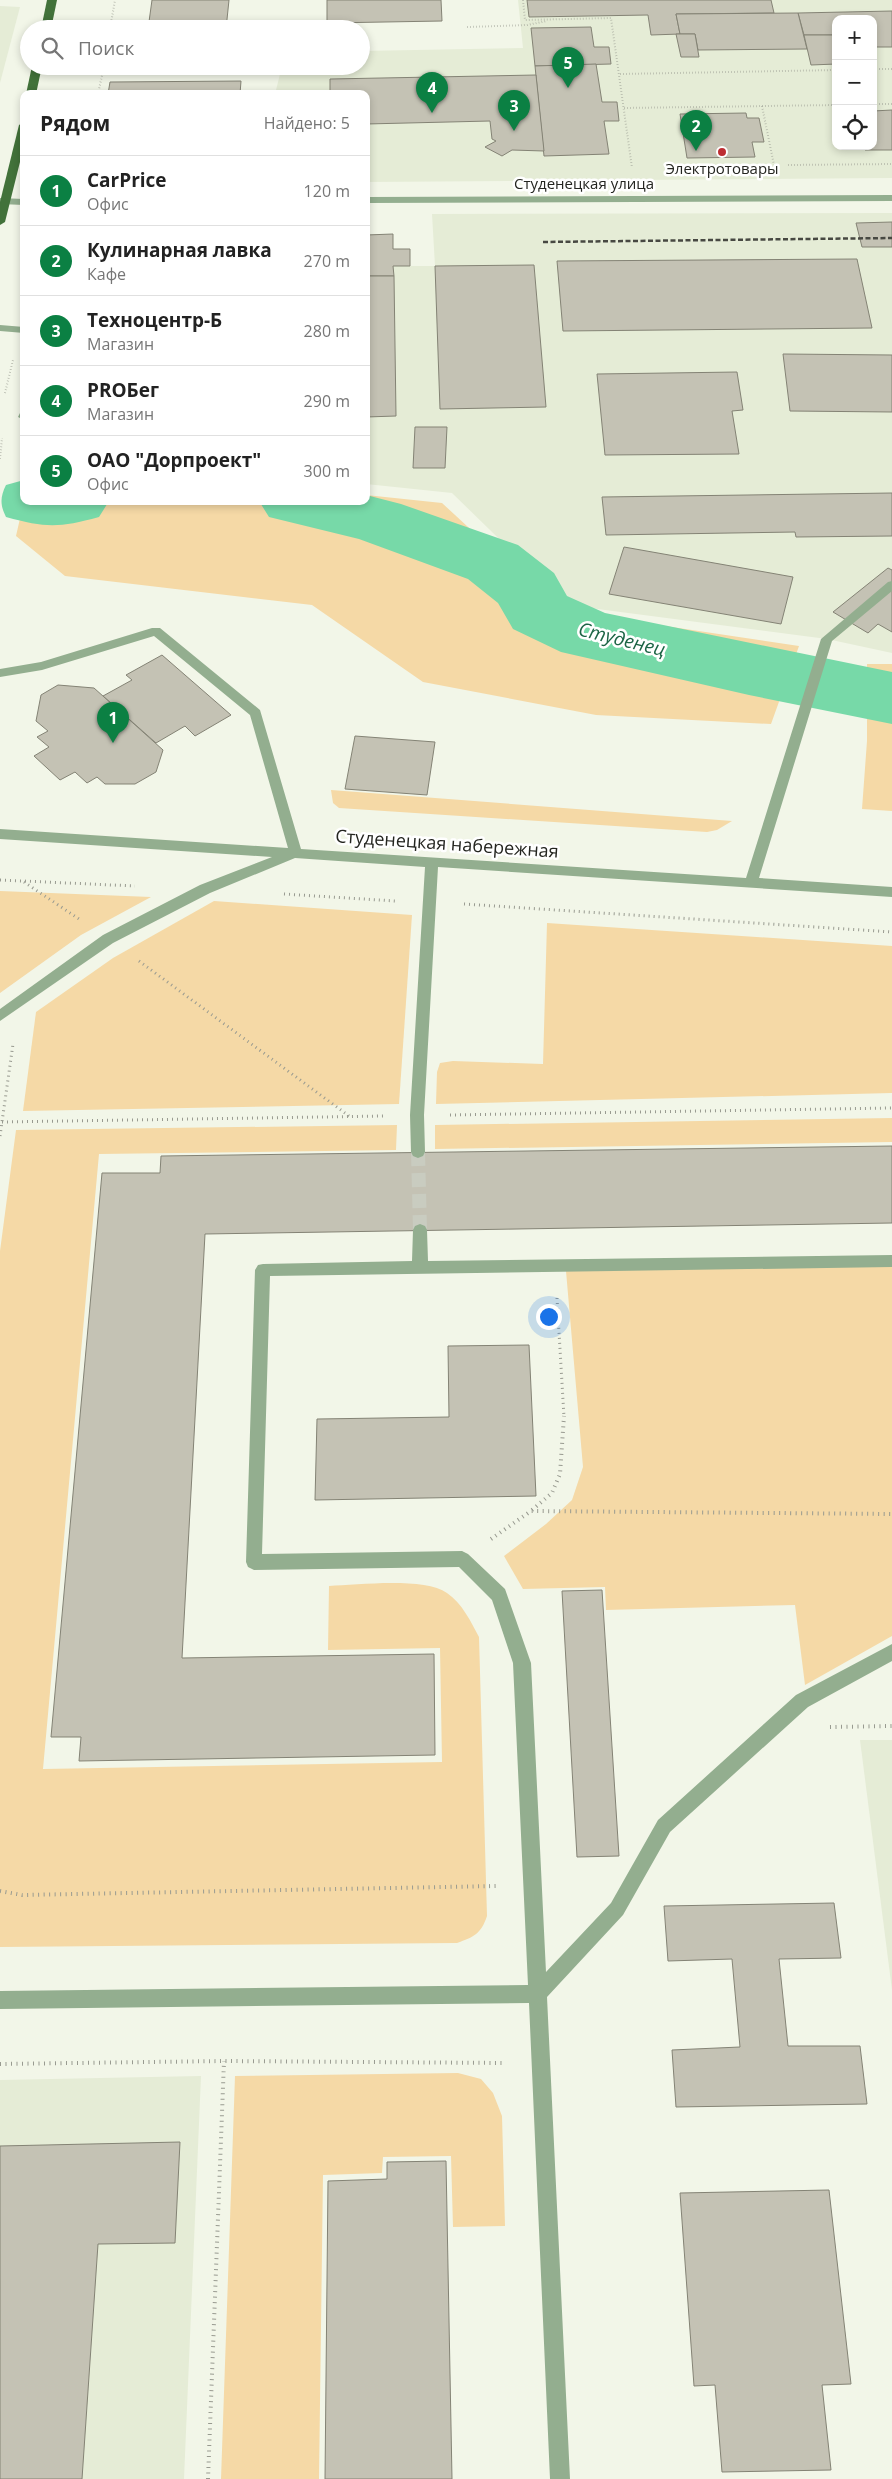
<!DOCTYPE html>
<html lang="ru">
<meta charset="utf-8">
<style>
body{margin:0;font-family:"Open Sans",sans-serif;background:#f6f6f6;color:#222}
.controls{position:absolute;right:15px;top:15px;display:grid;overflow:hidden;border-radius:10px;box-shadow:0 2px 8px #0003}
.controls button{width:45px;height:45px;display:grid;place-items:center;padding:0;border:0;border-bottom:1px solid #e0e0e0;background:#fff;color:#222;font:25px sans-serif}
.you{position:absolute;left:548px;top:1316px;width:18px;height:18px;margin:-12px;border:4px solid #fff;border-radius:50%;background:#1a73e8;box-shadow:0 0 0 8px #1a73e833}
.badge{display:grid;place-items:center;width:32px;height:32px;border-radius:50%;background:#0b8043;color:#fff;font-size:16px;font-weight:700}
.pin{position:absolute;translate:-50% -41px;filter:drop-shadow(0 1px 2px #0008)}
.pin::after{content:'';position:absolute;top:26px;width:18px;height:15px;background:inherit;clip-path:polygon(0 0,100% 0,50% 100%)}
.list{margin:0;padding:0;list-style:none}
h2{display:flex;justify-content:space-between;align-items:center;height:65px;margin:0;padding:0 20px;font-size:21px}
h2 small{font-size:16px;font-weight:400;color:#767676}
.list li{display:grid;grid-template-columns:32px 1fr auto;gap:15px;align-items:center;box-sizing:border-box;height:70px;padding:0 20px;border-top:1px solid #e0e0e0}
.list b{display:block;font-size:19px;white-space:nowrap}
.list p{margin:0;font-size:16px;white-space:nowrap;color:#767676}
.list em{font-size:16px;font-style:normal;color:#767676}
.icon{flex:none;width:28px;height:28px;fill:none;stroke:currentColor;stroke-width:2;stroke-linecap:round;stroke-linejoin:round}
.map{position:relative;flex:none;width:892px;height:2479px;overflow:hidden}
.search{position:absolute;background:#fff;box-shadow:0 2px 8px #0003;left:20px;top:20px;width:350px;height:55px;display:flex;align-items:center;gap:12px;box-sizing:border-box;padding:0 18px;border-radius:28px;color:#767676;font-size:19px}
.panel{position:absolute;background:#fff;box-shadow:0 2px 8px #0003;left:20px;top:90px;width:350px;height:415px;border-radius:10px}
.map>svg:first-child{display:block}
.built{fill:#e5ecd6;fill-rule:evenodd}
.green{fill:#f5d9a6}
.lines{fill:none;stroke-linecap:round;stroke-linejoin:round}
.river{fill:#77d9a8;fill-rule:evenodd}
.building{fill:#c4c2b4;stroke:#848375}
.minor-tunnel{stroke:#c9ccc0;stroke-width:14;stroke-dasharray:14 7;stroke-linecap:butt}
.path-far2{stroke:#989a90;stroke-width:2;stroke-dasharray:0.5 2.5;stroke-linecap:butt}
.path-far1{stroke:#989a90;stroke-width:3;stroke-dasharray:1 4;stroke-linecap:butt}
.path{stroke:#989a90;stroke-width:4;stroke-dasharray:1 4.5;stroke-linecap:butt}
.minor{fill:#93ae8f;fill-rule:evenodd}
.major{fill:#42723a;fill-rule:evenodd}
.rail{stroke:#474842;stroke-width:2.5;stroke-dasharray:5 2.5;stroke-linecap:butt}
.poi-dot{fill:#bd2d32;stroke:#fff;stroke-width:2}
.labels{text-anchor:middle;stroke-width:5;stroke-linejoin:round;paint-order:stroke}
.far-poi-label{font-size:15px;fill:#242520;stroke:#fff}
.far-street-label{font-size:15px;fill:#242520;stroke:#fff}
.street-label{font-size:18px;fill:#242520;stroke:#fff}
.water-label{font-size:19px;font-style:italic;fill:#1d6546;stroke:#fff}
</style>
<div class="map">
<svg width="892" height="2479" viewBox="0 0 892 2479">
<rect width="100%" height="100%" fill="#f2f6e8"/>
<g class="built">
<path d="M518,0H892V178L366,182V94H275L282,66H361V51L523,48ZM836,19H873V146H836Z"/>
<polygon points="0,6 20,7 0,83"/>
<polygon points="892,213 892,653 827,639 567,605 452,493 366,484 366,276 393,276 393,266 435,266 432,214"/>
<polygon points="860,1740 892,1740 892,1990"/>
<polygon points="201,2076 184,2479 0,2479 0,2080"/>
</g>
<g class="green">
<polygon points="366,495 442,503 558,610 799,646 771,724 596,715 423,682 312,605 65,576 16,536 24,501 366,501"/>
<polygon points="867,664 892,664 892,811 862,809 867,741"/>
<polygon points="331,790 732,821 717,830 707,832 339,808 333,803"/>
<polygon points="0,891 151,897 81,935 0,993"/>
<polygon points="214,901 412,915 399,1104 23,1111 36,1012 113,958"/>
<polygon points="547,923 892,946 892,1093 436,1104 437,1072 440,1063 453,1061 543,1064"/>
<polygon points="892,1118 892,1142 435,1149 435,1125"/>
<path d="M397,1125L396,1150L99,1154L43,1769L442,1762L440,1648L328,1650L329,1586C358,1585 424,1577 447,1593C462,1603 471,1622 479,1637L487,1916C481,1934 474,1937 457,1943L0,1947V1251L16,1130Z"/>
<polygon points="892,1265 892,1636 805,1685 795,1605 606,1610 605,1587 523,1589 504,1556 546,1524 572,1500 583,1467 566,1271"/>
<polygon points="458,2073 481,2079 493,2093 502,2116 505,2226 453,2227 451,2156 383,2157 382,2173 323,2175 319,2479 221,2479 235,2076"/>
</g>
<g class="lines">
<g class="river">
<path d="M24,480V501H109L99,517C59,528 46,528 6,517C0,505 0,497 6,485Z"/>
<polygon points="366,495 401,504 518,545 554,573 567,596 605,613 892,672 892,724 749,695 561,652 513,629 498,603 468,579 359,539 269,517 259,501 366,501"/>
</g>
</g>
<g class="building">
<polygon points="152,0 229,0 226,29 148,29"/>
<polygon points="327,0 441,0 442,21 327,23"/>
<polygon points="527,0 771,0 774,13 676,14 680,34 651,35 648,15 529,17"/>
<polygon points="892,11 892,47 873,47 873,19 836,19 836,43 833,35 804,35 798,13"/>
<polygon points="798,13 807,49 698,50 695,34 680,34 676,14"/>
<polygon points="591,27 594,47 609,47 611,64 535,66 531,28"/>
<polygon points="676,34 695,34 699,57 681,57"/>
<polygon points="804,35 833,35 836,64 811,65"/>
<polygon points="596,64 602,102 617,102 619,121 604,121 609,154 544,156 535,66"/>
<polygon points="536,75 544,151 512,150 502,156 485,147 496,141 492,139 490,121 366,124 366,94 330,94 330,79"/>
<polygon points="241,81 240,94 108,94 110,82"/>
<polygon points="892,110 892,150 865,150 864,146 873,146 873,111"/>
<polygon points="746,113 747,118 759,118 764,142 752,142 755,157 687,158 680,114"/>
<polygon points="892,222 892,247 862,247 856,223"/>
<polygon points="393,234 393,249 410,249 410,266 393,266 394,276 366,276 366,235"/>
<polygon points="857,259 872,328 563,331 557,261"/>
<polygon points="534,265 546,407 440,409 435,266"/>
<polygon points="366,276 394,276 396,416 366,417"/>
<polygon points="783,354 892,355 892,412 790,411"/>
<polygon points="737,372 743,410 732,411 739,454 605,455 597,374"/>
<polygon points="415,427 447,427 445,468 413,468"/>
<polygon points="892,493 892,536 796,537 795,532 606,535 602,497"/>
<polygon points="624,547 793,577 781,624 609,594"/>
<polygon points="888,568 892,570 892,632 878,624 868,633 833,612"/>
<polygon points="162,655 231,715 195,736 185,726 156,743 103,696 132,680 126,675"/>
<polygon points="58,685 94,688 163,750 156,772 135,784 105,784 97,777 87,783 75,772 60,780 34,756 49,747 37,737 48,731 36,721 41,695"/>
<polygon points="355,736 435,742 427,795 345,789"/>
<polygon points="892,1146 892,1223 205,1234 182,1658 434,1654 435,1755 79,1761 81,1737 51,1737 102,1173 160,1173 161,1156"/>
<polygon points="529,1345 536,1496 315,1500 317,1419 449,1417 448,1346"/>
<polygon points="602,1590 619,1856 577,1857 562,1591"/>
<polygon points="834,1903 841,1958 779,1959 788,2046 860,2046 867,2104 676,2107 672,2050 740,2047 732,1959 668,1961 664,1906"/>
<polygon points="180,2142 175,2243 98,2244 82,2479 0,2479 0,2146"/>
<polygon points="446,2161 452,2479 325,2479 328,2181 387,2179 387,2162"/>
<polygon points="829,2190 851,2384 822,2385 831,2470 722,2472 715,2385 694,2386 680,2193"/>
</g>
<g class="lines">
<polyline class="minor-tunnel" points="418,1152 420,1230"/>
<g class="path-far2">
<polyline points="523,0 525,20 611,18 632,168"/>
<polyline points="467,27 527,25 547,21"/>
<polyline points="110,29 115,0"/>
<polyline points="873,69 892,69"/>
<polyline points="620,74 836,70"/>
<polyline points="98,94 104,66"/>
<polyline points="873,104 892,104"/>
<polyline points="762,106 774,165"/>
<polyline points="624,108 836,105"/>
<polyline points="788,165 892,164"/>
<polyline points="5,393 13,360"/>
<polyline points="0,459 2,438"/>
</g>
<g class="path-far1">
<polyline points="0,880 135,886"/>
<polyline points="24,882 79,919"/>
<polyline points="284,894 395,901"/>
<polyline points="464,904 892,932"/>
<polyline points="139,961 349,1116"/>
<polyline points="450,1115 892,1108"/>
<polyline points="2,1122 384,1116"/>
<polyline points="0,1136 13,1044"/>
<polyline points="557,1298 564,1417"/>
</g>
<g class="path">
<polyline points="532,1510 552,1493 560,1474 564,1416"/>
<polyline points="491,1539 531,1511 892,1514"/>
<polyline points="830,1727 892,1726"/>
<polyline points="0,1891 22,1895 496,1886"/>
<polyline points="0,2064 224,2061 504,2063"/>
<polyline points="208,2479 224,2061"/>
</g>
<g class="minor">
<polygon points="892,195 892,201 366,203 366,197"/>
<polygon points="0,198 24,199 24,205 0,204"/>
<polygon points="0,325 24,327 24,333 0,331"/>
<polygon points="24,412 24,420 18,417 20,413"/>
<polygon points="892,581 892,591 832,641 759,878 892,887 892,897 438,867 424,1115 425,1152 423,1156 418,1158 413,1156 411,1152 410,1115 425,867 295,858 210,893 113,943 0,1021 0,1009 103,935 200,885 272,857 0,839 0,829 288,848 250,715 154,636 42,670 0,677 0,669 41,662 152,628 160,628 260,710 301,849 746,878 821,639 888,582"/>
<polygon points="420,1224 425,1226 427,1230 428,1261 892,1255 892,1267 270,1276 262,1554 462,1551 468,1554 505,1589 531,1663 546,1972 611,1903 658,1820 796,1695 892,1644 892,1661 808,1707 670,1832 623,1915 547,1997 570,2479 550,2479 529,2003 0,2009 0,1991 528,1985 513,1663 492,1600 459,1567 254,1570 248,1567 246,1562 255,1270 258,1265 263,1264 412,1261 413,1230 415,1226"/>
</g>
<g class="major">
<polygon points="47,0 57,0 51,29 41,29"/>
<polygon points="32,66 42,66 36,94 26,94"/>
<polygon points="24,122 24,146 5,222 0,225 0,202 19,125"/>
</g>
<polyline class="rail" points="543,242 892,238"/>
</g>
<circle class="poi-dot" cx="722" cy="152" r="5"/>
<g class="labels">
<g class="far-poi-label">
<text x="722" y="174">Электротовары</text>
</g>
<g class="far-street-label">
<text x="584" y="189">Студенецкая улица</text>
</g>
<g class="street-label">
<text transform="translate(447 844) rotate(4)" y="6">Студенецкая набережная</text>
</g>
<g class="water-label">
<text transform="translate(622 639) rotate(14)" y="7">Студенец</text>
</g>
</g>
</svg>
<div class="controls">
<button>+</button>
<button>−</button>
<button><svg class="icon" aria-label="locate" viewBox="0 0 24 24"><circle cx="12" cy="12" r="6"/><path d="M12 2v4M12 18v4M2 12h4M18 12h4"/></svg></button>
</div>
<div class="you"></div>
<div class="pin badge" style="left:113px;top:743px">1</div>
<div class="pin badge" style="left:696px;top:151px">2</div>
<div class="pin badge" style="left:514px;top:131px">3</div>
<div class="pin badge" style="left:432px;top:113px">4</div>
<div class="pin badge" style="left:568px;top:88px">5</div>
<div class="search"><svg class="icon" aria-label="search" viewBox="0 0 24 24"><circle cx="10" cy="10" r="6"/><path d="M15 15l6 6"/></svg>Поиск</div>
<section class="panel">
<h2>Рядом<small>Найдено: 5</small></h2>
<ul class="list">
<li><span class="badge">1</span><div><b>CarPrice</b><p>Офис</p></div><em>120 m</em></li>
<li><span class="badge">2</span><div><b>Кулинарная лавка</b><p>Кафе</p></div><em>270 m</em></li>
<li><span class="badge">3</span><div><b>Техноцентр-Б</b><p>Магазин</p></div><em>280 m</em></li>
<li><span class="badge">4</span><div><b>PROБег</b><p>Магазин</p></div><em>290 m</em></li>
<li><span class="badge">5</span><div><b>ОАО &quot;Дорпроект&quot;</b><p>Офис</p></div><em>300 m</em></li>
</ul>
</section>
</div>
